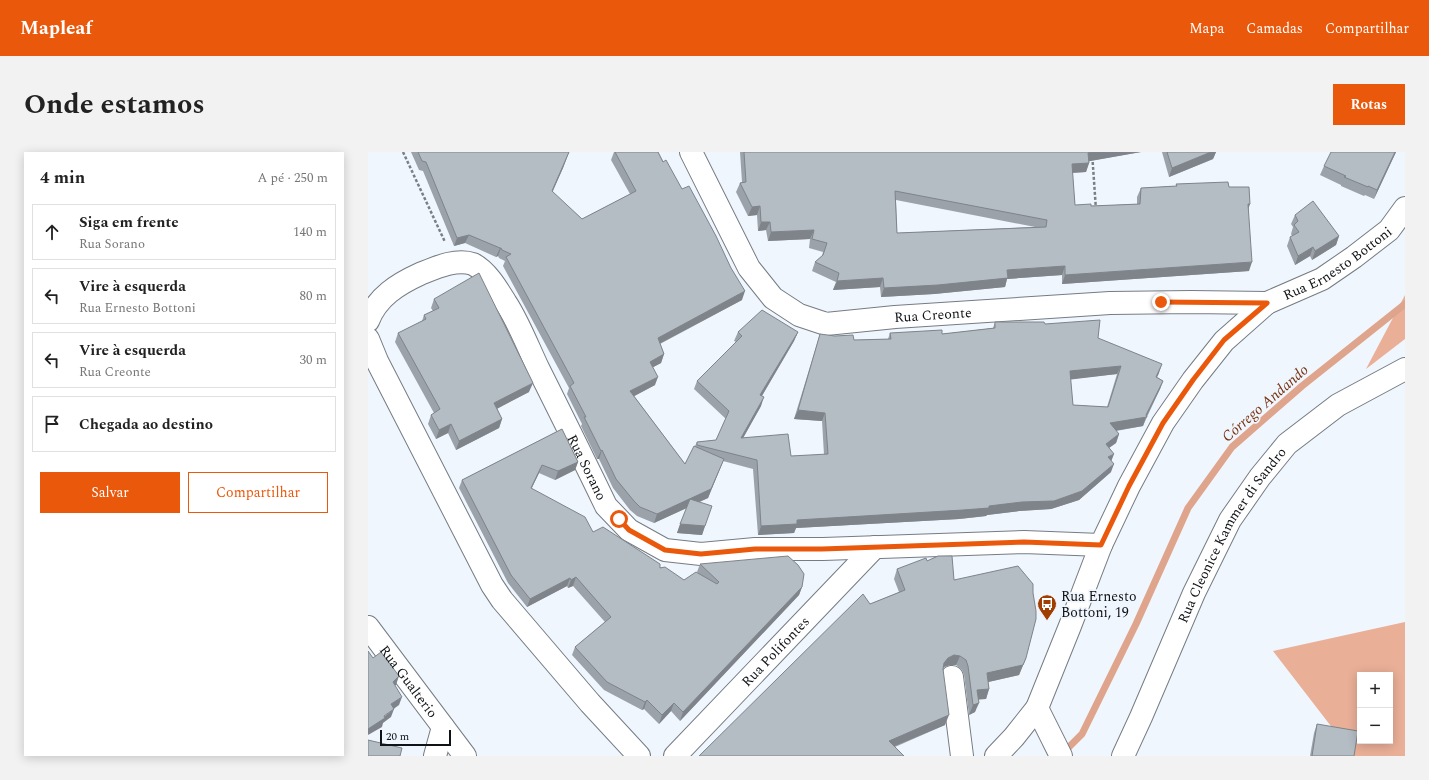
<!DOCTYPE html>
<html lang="pt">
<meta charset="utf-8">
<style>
body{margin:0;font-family:Spectral,serif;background:#f2f2f2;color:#222}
.controls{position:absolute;right:12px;bottom:12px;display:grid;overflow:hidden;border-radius:0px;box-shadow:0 2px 10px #0003}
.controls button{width:36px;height:36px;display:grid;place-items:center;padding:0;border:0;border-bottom:1px solid #e0e0e0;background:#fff;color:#222;font:20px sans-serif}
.scale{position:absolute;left:12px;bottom:10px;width:71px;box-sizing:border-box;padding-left:4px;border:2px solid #101316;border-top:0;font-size:11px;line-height:14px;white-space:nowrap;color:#101316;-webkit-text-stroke:3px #f0f6fd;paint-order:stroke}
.stop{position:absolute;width:12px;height:12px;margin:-9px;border:3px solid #ea580c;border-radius:50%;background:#fff}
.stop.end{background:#ea580c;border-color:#fff;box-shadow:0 1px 4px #0008}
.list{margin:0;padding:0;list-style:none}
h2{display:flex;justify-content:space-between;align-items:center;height:52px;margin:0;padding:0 16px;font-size:17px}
h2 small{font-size:13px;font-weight:400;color:#767676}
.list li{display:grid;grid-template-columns:26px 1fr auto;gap:12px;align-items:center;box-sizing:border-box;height:56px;margin:0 8px 8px;padding:0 8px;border:1px solid #e0e0e0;border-radius:0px}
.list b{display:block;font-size:15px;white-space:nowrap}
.list p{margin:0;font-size:13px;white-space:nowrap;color:#767676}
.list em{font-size:13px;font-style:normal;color:#767676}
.actions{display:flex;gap:8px;padding:12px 16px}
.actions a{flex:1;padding:9px 0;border:1px solid #ea580c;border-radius:0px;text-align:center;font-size:14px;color:#ea580c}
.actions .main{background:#ea580c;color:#fff}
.icon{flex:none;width:22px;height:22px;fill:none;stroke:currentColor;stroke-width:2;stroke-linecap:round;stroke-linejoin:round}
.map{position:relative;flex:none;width:1037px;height:604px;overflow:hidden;border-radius:0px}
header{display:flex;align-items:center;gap:24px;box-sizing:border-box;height:56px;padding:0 20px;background:#ea580c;color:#fff}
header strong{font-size:19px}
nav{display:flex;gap:22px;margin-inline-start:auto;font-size:14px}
.intro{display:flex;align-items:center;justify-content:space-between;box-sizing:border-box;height:96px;padding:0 24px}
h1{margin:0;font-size:28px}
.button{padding:10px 18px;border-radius:0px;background:#ea580c;color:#fff;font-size:14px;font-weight:700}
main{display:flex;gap:24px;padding:0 24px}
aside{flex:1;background:#fff;border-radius:0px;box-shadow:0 2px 10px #0003}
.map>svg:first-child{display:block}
.forest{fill:#eaaf97;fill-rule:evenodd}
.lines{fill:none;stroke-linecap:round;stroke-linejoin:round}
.stream{stroke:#dfa48c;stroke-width:7}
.minor-casing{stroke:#757c83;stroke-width:24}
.path{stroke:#7a7f84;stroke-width:2.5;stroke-dasharray:3 2;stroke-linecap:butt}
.minor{stroke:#fff;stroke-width:22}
.wall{fill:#9ba2a9;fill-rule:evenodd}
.shaded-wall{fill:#7e8489}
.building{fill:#b4bcc4;stroke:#7e8489;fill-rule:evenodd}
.route{stroke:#ea580c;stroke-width:5}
.labels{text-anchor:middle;stroke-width:3.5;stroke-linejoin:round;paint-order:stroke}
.street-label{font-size:14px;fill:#101316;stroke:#f0f6fd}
.poi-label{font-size:14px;fill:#101316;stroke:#f0f6fd;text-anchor:start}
.water-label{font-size:15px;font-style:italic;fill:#783310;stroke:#f0f6fd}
</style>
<header>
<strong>Mapleaf</strong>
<nav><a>Mapa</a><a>Camadas</a><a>Compartilhar</a></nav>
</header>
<div class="intro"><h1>Onde estamos</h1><a class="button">Rotas</a></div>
<main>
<aside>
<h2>4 min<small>A pé · 250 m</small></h2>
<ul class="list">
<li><svg class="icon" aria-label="ahead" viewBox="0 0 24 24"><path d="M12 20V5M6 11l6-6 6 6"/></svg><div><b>Siga em frente</b><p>Rua Sorano</p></div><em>140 m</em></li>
<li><svg class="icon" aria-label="left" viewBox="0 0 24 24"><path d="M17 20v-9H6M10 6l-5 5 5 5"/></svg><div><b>Vire à esquerda</b><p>Rua Ernesto Bottoni</p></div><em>80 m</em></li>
<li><svg class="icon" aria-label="left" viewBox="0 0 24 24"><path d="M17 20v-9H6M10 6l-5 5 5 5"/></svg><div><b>Vire à esquerda</b><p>Rua Creonte</p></div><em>30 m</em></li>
<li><svg class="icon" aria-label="arrive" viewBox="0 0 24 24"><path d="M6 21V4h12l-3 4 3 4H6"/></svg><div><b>Chegada ao destino</b></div></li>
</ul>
<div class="actions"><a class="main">Salvar</a><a>Compartilhar</a></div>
</aside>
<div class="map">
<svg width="1037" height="604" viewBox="0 0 1037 604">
<rect width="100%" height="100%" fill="#f0f6fd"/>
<g class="forest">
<polygon points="1037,143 1037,187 998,217"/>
<path d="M1037,470V604H986L905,499ZM992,523H1022V589H992Z"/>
</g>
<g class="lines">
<polyline class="stream" points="694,602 714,582 768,472 820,356 864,295 934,234 1037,152"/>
<defs>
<g id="minor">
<path id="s1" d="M323,0L381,116L405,146L431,163L458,172L527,165L742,151L823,150L899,151"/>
<path id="s2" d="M0,169C9,145 30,132 52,122C67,116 88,106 105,112C119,119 130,138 138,151C150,169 160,195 170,216C193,262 216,308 238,354L261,378L297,398L333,402L387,397H455L656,390L733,393"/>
<polyline points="0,187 9,209 124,433 134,448 222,551 271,604"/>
<path id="s3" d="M0,475L97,604"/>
<polyline points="584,525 594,604"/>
<polyline points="669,556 693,604"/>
<polyline points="67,604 75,575"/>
<path id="s4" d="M307,604L507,395"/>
<path id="s5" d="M628,604L646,585L669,556L702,474L733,393L761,334L795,271L825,228L856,189L899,151L954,127L986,105L1021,78L1037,56"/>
<path id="s6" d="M755,604L773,565L826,441L862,368L892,325L919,292L970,253L1037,217"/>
</g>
</defs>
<use href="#minor" class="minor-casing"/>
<g class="path">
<polyline points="35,0 77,90"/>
<polyline points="724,0 728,58"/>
</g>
<use href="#minor" class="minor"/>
</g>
<g class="wall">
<path d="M43,0H201L195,16L184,40L214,67L262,42L243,8L246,0H290L374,148L292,192L296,202L293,211L285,215L287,233L266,244L317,312L327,294L329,290L348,288L358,267L326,237L329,229L368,190L366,189L370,180H430L426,189L394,244L393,254L375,286L423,304L456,303L454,269L426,267L452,182L486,188L520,187L522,181L574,182L625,176L627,170L677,172L730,186L791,221L789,225L795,229L792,237L779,265L775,274L748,279L751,282L748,291L741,296L743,308V320L711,348L683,357L651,359L619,363L618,364L591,367L428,376L426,381L390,383L385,317L355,309L340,346L331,350L337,374L334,383L309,381L319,356L286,371L269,364L262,358L245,336L231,307H229L213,274L214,272L199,242L201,236L135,114L137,109L131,106L130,104L128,105L97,91L86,94L55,19L51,18ZM749,222L739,255L705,253L702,227Z"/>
<path d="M372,0H773L721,9V11L718,20L704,21L707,53L723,54L769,52V45L773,36L808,34V32L861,35L880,58L881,119L694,132V123L639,127L637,135L566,142L513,145L512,135L465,138L468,130L444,119L447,110L454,104L455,100L441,96L442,87L400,89L398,78L390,79L389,63L380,64L368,40L372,31L374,30ZM528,48L667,75L529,81Z"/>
<polygon points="794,0 848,0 845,7 801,25"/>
<polygon points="1028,0 1006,47 997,43 996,44 973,34 973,33 952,23 956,14"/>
<polygon points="927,63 971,84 968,93 944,108 942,104 927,113 919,94 922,85 924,84 923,82 925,75 923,72"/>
<polygon points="66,147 161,240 129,256 134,267 131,276 88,298 80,281 68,287 60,272 63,263 66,261 27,190 30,181 54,169 56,163 65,159 63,156"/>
<polygon points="194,277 210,310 207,318 187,328 171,321 163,337 225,380 316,428 330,421 329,420 332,412 434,435 431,443 312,569 303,559 291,572 276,557 274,558 236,538 204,503 207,495 237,470 205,434 200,436 199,434 159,455 140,431 91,336 94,328"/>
<polygon points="559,409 586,428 658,506 651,523 620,530 621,537 618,547 610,547 607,560 601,563 596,523 594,518 588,513 582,513 576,515 575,517 577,573 527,595 331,604 502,452 531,440 526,427 529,417"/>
<polygon points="949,572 986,604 942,604 946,581"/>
</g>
<g class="shaded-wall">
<polygon points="201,0 195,16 181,48 184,39"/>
<polygon points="724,0 773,0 717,10 720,1"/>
<polygon points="843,0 848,0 845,7 801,25 804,16"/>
<polygon points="1027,0 1028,0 1006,47 1009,38"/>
<polygon points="721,11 718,20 700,21 704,12"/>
<polygon points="880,52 882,52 879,61"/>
<polygon points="392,54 389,63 380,64 384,55"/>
<polygon points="393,70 402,70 398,78 390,79"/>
<polygon points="446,78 442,87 400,89 403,80"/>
<polygon points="101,83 97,91 86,94 89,86"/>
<polygon points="971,84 968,93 944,108 947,99"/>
<polygon points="945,95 942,104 927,113 930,104"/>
<polygon points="132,96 133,96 130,104 128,105"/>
<polygon points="884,110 881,119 694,132 697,123"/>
<polygon points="697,114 694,123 639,127 637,135 566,142 513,145 516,136 639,118"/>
<polygon points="515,126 512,135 465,138 469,129"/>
<polygon points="377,139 374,148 287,194 290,186"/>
<polygon points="430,180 426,189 389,252 392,243"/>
<polygon points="296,202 293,211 278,219 282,210"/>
<polygon points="794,212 791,221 785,233 788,225"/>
<polygon points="753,214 749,222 699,228 702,219"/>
<polygon points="290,225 287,233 259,248 262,239"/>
<polygon points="795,229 792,237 778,265 775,274 739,280 742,271"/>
<polygon points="165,231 161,240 123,260 126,251"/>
<polygon points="396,245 393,254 370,295 373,286"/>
<polygon points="430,258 457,261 454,269 426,267"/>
<polygon points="134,267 131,276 88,298 91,289"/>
<polygon points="83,272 80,281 68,287 71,278"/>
<polygon points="751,282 748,291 735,300 738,292"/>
<polygon points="234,298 231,307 229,307 233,299"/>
<polygon points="746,302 743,310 740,305"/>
<polygon points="356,307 340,346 286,371 289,362"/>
<polygon points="210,310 207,318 187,328 190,319"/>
<polygon points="746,312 743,320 711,348 683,357 651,359 619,363 618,364 591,367 428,376 426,381 390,383 393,374 429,368 621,354"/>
<polygon points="174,313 171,321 160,344 163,336"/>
<polygon points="312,372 337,374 334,383 309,381"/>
<polygon points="208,425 205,434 200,436 203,428"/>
<polygon points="202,426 199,434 159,455 162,447"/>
<polygon points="434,435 431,443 312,569 315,560"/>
<polygon points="586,503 592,504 588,513 582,513 576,515 572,521 576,511 580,506"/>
<polygon points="658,506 651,523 616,531 619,521"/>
<polygon points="31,524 28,533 22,538 25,530"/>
<polygon points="621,537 618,547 606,548 609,538"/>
<polygon points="34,545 31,553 20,561 23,552"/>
<polygon points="279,548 276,557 274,558 277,550"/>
<polygon points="306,551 303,559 291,572 294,563"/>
<polygon points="611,551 607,560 601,563 605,553"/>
<polygon points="26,557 23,565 15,571 14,575 0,583 0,577"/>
<polygon points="581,563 577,573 517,598 521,589"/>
</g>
<g class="building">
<polygon points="50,0 201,0 184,39 214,67 268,39 247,0 290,0 295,10 298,8 314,37 321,34 348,84 363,116 377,139 290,186 296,202 282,210 290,225 262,239 317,312 326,294 356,307 343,337 289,362 272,355 266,349 248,327 234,298 233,299 216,265 218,265 202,234 206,231 138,105 143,102 134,98 133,96 132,96 101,83 89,86 58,10 54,9"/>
<path d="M376,0H724L720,1L721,11L704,12L707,53L723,52V54L772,52L773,36L809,34L808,32L860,30L861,35H881L882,52H880L884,110L697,123V114L639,118L640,126L570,133L516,136L515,126L469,129L471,121L447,110L455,103L459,91L444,87L446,78L403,80L402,70H393L392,54L384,55L372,31L378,30ZM527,39L679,68L678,75L529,81Z"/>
<polygon points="799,0 843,0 804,16"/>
<polygon points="963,0 1027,0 1009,38 1000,34 1000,35 976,25 978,24 956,14"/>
<polygon points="945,49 971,84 947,99 945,95 930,104 922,85 931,80 926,73 930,69 927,63"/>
<polygon points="111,121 165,231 126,251 134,267 91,289 83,272 71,278 63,263 72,257 30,181 58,167 56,163 71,156 66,147"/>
<path d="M394,158L430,180L392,243L396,245L373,286L420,282L423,304L460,302L457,261L430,258L452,182L467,184L485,183L486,188L523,187L522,181L574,178V182L627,176V170H676L677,172L732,168L730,186L794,212L788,225L795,229L778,263L779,265L742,271L751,282L738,292L746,302L740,305L746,312L714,339L686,349L654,350L621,354V356L595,358L429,368V372L393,374L389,308L329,293V290L348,288L361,259L329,229L374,184L370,180ZM753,214L740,255L705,253L702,219Z"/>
<polygon points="194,277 210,310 190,319 174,313 163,336 217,365 225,380 235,375 292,412 292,416 297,415 316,428 328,420 349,432 351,430 332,412 420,404 430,413 436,422 434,435 315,560 306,551 294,563 279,548 277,550 239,530 207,495 243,465 208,425 203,428 202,426 162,447 143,423 94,328"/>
<polygon points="322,347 344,354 337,374 312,372"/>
<polygon points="570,404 584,404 586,428 650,414 665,432 665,441 668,459 668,467 658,506 655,513 619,521 621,537 609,538 611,551 605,553 600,514 598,508 592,504 586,503 580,506 576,511 575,517 581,563 521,589 536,604 331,604 495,442 502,452 537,438 529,417 558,406 559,409"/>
<polygon points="0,499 5,506 13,500 31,524 25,530 34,545 23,552 26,557 16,564 17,566 0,577"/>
<polygon points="949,572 990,579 986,604 944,604"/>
<polygon points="0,588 34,596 32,604 0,604"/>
</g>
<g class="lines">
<polyline class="route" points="251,367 261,378 297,398 333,402 387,397 454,397 656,390 733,393 761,334 795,271 825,228 856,188 899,151 793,150"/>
</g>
<defs>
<symbol id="bus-pin" viewBox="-11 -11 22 30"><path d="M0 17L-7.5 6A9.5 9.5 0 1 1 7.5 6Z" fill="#a03d00" stroke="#f0f6fd"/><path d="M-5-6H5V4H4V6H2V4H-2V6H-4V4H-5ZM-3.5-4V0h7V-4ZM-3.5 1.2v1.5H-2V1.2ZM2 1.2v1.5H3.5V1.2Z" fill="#fff"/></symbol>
</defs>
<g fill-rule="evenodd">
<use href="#bus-pin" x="668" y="441" width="22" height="30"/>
</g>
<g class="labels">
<g class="street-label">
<text dy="5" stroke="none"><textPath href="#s5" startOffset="616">Rua Ernesto Bottoni</textPath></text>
<text dy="5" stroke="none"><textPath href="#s1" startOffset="335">Rua Creonte</textPath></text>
<text dy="5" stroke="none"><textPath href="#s2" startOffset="362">Rua Sorano</textPath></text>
<text dy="5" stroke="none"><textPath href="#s6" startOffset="247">Rua Cleonice Kammer di Sandro</textPath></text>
<text dy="5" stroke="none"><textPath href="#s4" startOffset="145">Rua Polifontes</textPath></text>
<text dy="5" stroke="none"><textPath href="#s3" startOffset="68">Rua Gualterio</textPath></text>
</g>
<g class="poi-label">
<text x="693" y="449">Rua Ernesto<tspan x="693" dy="16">Bottoni, 19</tspan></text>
</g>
<g class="water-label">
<text transform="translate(897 251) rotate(-41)" y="5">Córrego Andando</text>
</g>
</g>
</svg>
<div class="controls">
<button>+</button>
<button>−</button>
</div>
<div class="scale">20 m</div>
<div class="stop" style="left:251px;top:367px"></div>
<div class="stop end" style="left:793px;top:150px"></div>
</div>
</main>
